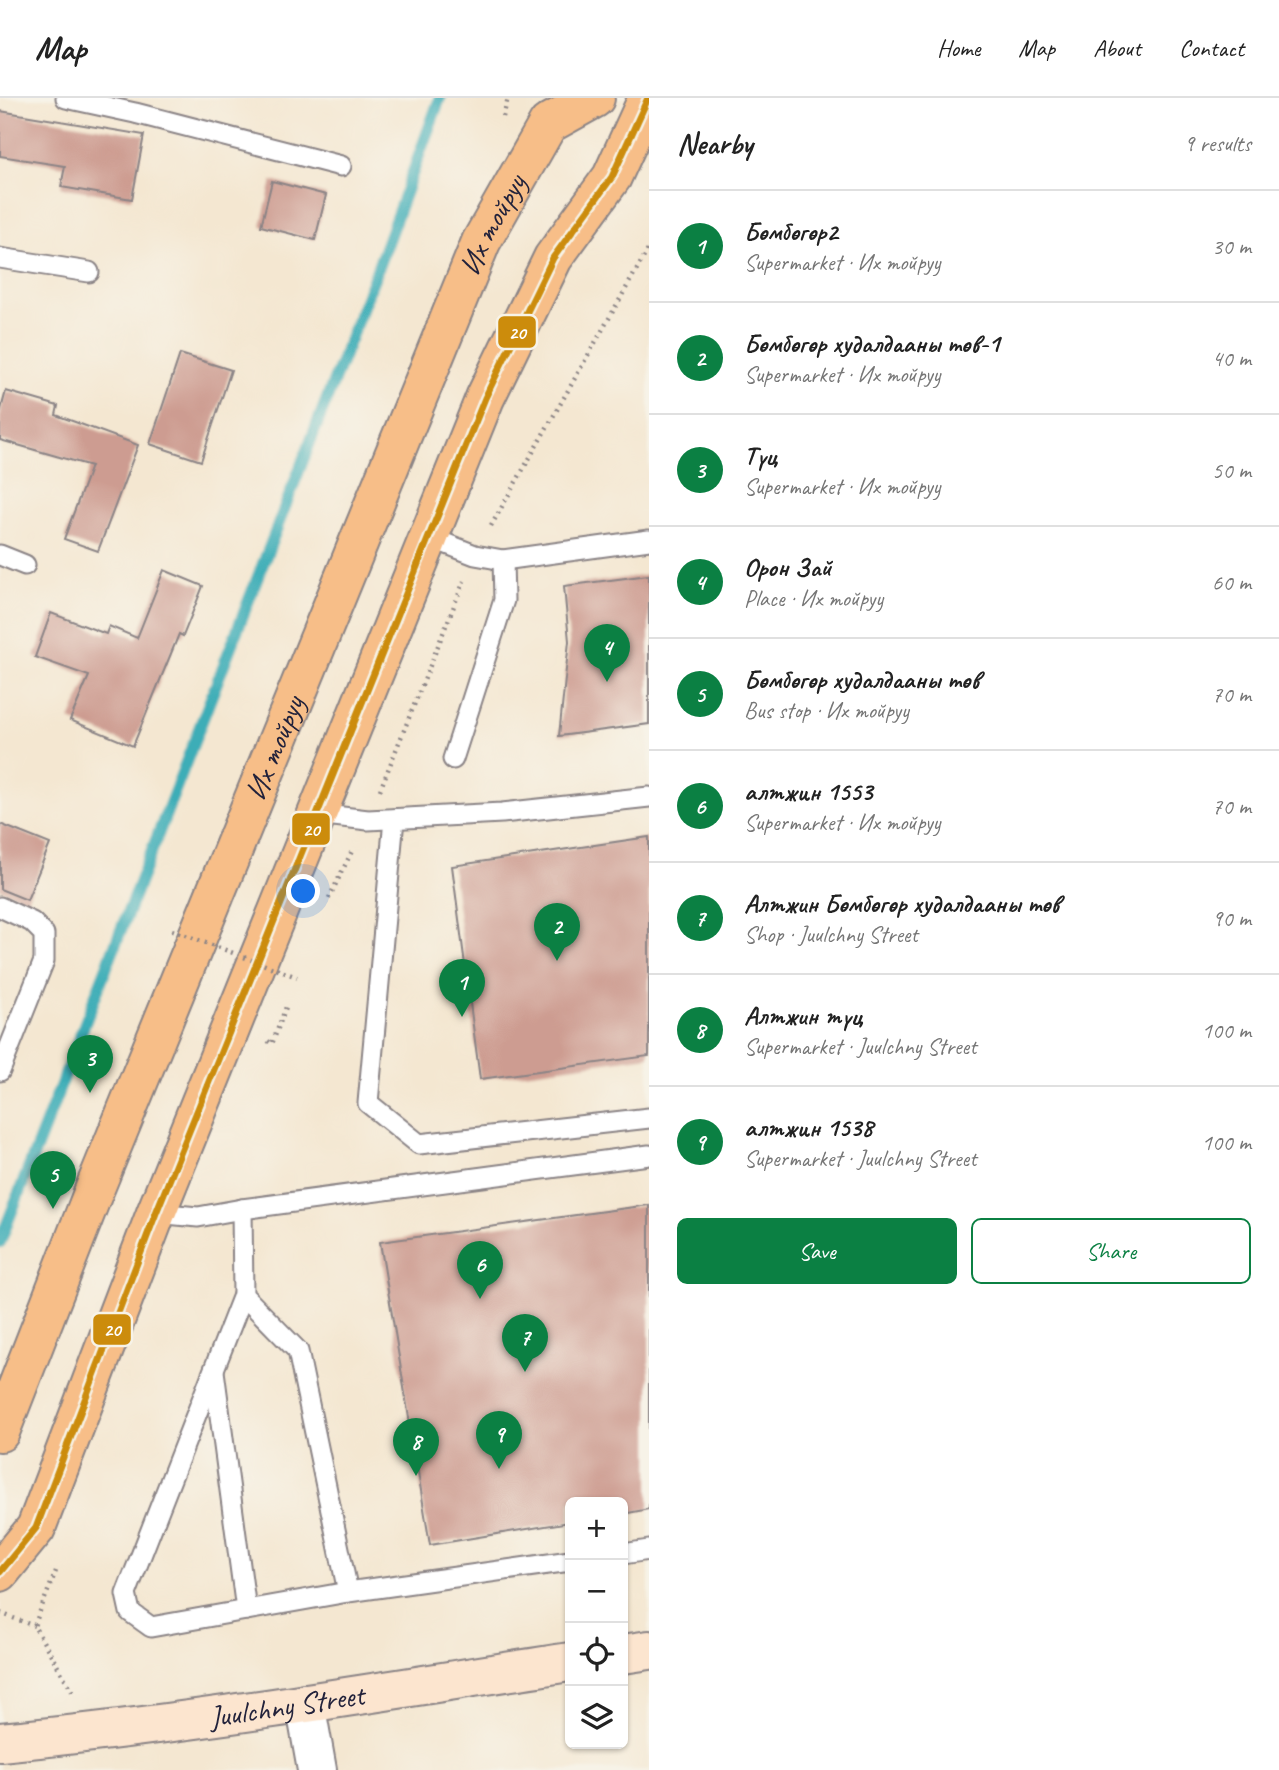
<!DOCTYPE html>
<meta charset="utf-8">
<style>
body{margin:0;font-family:Caveat,sans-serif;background:#f2f2f2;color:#222}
.controls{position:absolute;right:21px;bottom:21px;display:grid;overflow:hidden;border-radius:10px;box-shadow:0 2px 5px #0004}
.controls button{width:63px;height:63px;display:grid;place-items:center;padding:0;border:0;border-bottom:2px solid #e0e0e0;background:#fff;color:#222;font:35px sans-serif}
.you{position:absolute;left:304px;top:794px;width:24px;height:24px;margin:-18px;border:5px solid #fff;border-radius:50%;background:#1a73e8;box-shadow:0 0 0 10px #1a73e833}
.badge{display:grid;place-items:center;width:46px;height:46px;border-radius:50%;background:#0b8043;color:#fff;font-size:23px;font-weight:700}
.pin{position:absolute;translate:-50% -58px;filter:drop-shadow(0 2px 4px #0008)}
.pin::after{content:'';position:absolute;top:37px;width:24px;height:21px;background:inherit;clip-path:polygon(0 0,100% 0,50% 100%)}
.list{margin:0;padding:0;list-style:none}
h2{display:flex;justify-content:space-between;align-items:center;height:91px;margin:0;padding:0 28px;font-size:30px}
h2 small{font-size:23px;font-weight:400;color:#767676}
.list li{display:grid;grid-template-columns:46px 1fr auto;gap:21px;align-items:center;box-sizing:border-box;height:112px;padding:0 28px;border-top:2px solid #e0e0e0}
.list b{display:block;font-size:26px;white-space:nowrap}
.list p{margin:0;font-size:23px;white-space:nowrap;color:#767676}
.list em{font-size:23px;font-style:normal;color:#767676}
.actions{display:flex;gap:14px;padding:21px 28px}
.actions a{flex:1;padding:16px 0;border:2px solid #0b8043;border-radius:10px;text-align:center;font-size:24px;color:#0b8043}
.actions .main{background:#0b8043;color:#fff}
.icon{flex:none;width:38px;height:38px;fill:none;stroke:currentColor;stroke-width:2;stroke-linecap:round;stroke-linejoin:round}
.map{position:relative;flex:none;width:649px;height:1672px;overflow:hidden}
header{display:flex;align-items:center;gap:42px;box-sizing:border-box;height:98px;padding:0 35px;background:#fff;border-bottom:2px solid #e0e0e0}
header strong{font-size:33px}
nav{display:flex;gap:38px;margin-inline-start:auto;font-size:24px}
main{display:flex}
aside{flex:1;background:#fff}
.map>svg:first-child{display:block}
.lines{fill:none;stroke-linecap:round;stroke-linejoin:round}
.stream{stroke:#3dadb7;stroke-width:12}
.building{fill:#cd9c91}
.lane-casing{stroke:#8b8486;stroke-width:23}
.street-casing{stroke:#8b8486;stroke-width:42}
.secondary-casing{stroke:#8b8486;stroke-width:42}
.primary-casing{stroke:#8b8486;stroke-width:42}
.path{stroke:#8b8486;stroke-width:4.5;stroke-dasharray:2 5;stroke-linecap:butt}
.lane{stroke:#fff;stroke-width:19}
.street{stroke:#fff;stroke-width:38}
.secondary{stroke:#fce5cf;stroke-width:38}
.primary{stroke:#f7be88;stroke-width:38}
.path-bridge{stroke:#8b8486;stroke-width:4.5;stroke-dasharray:2 5;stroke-linecap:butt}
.bus-1-casing{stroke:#f7f3e8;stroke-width:12}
.bus-1{stroke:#cc8c0c;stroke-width:7}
.labels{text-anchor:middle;stroke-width:5;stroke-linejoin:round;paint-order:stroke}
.street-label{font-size:30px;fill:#22223b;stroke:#f7f3e8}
.line-badge{stroke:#f7f3e8;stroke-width:2.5}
.badge-label{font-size:19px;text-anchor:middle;font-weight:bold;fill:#fff}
</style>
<header>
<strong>Map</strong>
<nav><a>Home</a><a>Map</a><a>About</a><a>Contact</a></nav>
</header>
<main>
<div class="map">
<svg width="649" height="1672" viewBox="0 0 649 1672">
<rect width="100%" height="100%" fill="#f7f3e8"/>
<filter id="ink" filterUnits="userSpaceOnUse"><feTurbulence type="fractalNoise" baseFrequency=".0143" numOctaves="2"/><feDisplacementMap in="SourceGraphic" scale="14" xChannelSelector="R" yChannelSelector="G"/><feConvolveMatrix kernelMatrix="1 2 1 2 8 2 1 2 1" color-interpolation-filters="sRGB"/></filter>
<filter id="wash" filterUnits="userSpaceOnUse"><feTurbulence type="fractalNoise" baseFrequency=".00686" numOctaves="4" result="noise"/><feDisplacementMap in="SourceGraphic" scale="28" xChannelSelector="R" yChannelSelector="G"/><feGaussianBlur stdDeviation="1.57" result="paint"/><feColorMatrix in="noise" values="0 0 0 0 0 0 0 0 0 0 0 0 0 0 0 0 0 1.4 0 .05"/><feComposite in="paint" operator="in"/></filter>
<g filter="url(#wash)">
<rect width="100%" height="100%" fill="#f4e7d1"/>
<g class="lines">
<polyline class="stream" points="0,1144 378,169 440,0"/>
</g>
<g id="blocks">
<g class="building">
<polygon points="0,13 144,37 132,101 61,89 65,68 0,58"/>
<polygon points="272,83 326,97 315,142 261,128"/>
<polygon points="180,256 231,272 201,363 150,346"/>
<polygon points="6,293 58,308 56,317 138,347 98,453 64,441 91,368 0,342 0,315"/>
<polygon points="164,472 203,488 183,538 179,536 133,648 70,622 89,578 35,559 51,515 106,536 109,528 137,540"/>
<polygon points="649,477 649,626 559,638 569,543 564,488"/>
<polygon points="0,726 50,746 27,802 0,791"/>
<polygon points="649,739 649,958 480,981 452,768"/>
<polygon points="649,1107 649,1411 623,1416 623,1404 570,1404 570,1424 430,1447 380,1144"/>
</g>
</g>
</g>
<g filter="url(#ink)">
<use href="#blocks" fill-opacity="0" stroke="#8b8486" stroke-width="2"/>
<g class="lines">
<defs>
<g id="lane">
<polyline points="66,0 135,15 341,68"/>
<polyline points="0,160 89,174"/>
<polyline points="429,439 475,457 503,462 649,442"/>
<polyline points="0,457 25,467"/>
<polyline points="453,661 504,502 503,462"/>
<polyline points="317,716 368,722 502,715 649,699"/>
<polyline points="394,721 368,1005 419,1046 649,1020"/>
<polyline points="0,809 32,824 44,836 44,863 0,973"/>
<polyline points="242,1111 243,1197 298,1253 348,1494"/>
<polyline points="156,1115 198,1119 242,1111 649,1057"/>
<polyline points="243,1197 126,1496 130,1514 151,1529 348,1494 570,1463"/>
<polyline points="214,1273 246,1512"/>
<polyline points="623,1456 649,1452"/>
</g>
<polyline id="street" points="305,1605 317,1672"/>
<g id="secondary">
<polyline points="623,1556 649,1552"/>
<path id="s1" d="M0,1644C191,1626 381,1593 570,1564"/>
</g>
<g id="primary">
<path id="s2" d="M0,1334L93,1095L481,144L548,26L595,0"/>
<polyline points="0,1474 36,1430 156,1115 485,300 553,160 612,79 648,0"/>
</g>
</defs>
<use href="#lane" class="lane-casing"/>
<use href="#street" class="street-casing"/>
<use href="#secondary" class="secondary-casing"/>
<use href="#primary" class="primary-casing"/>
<g class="path">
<polyline points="503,19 508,0"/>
<polyline points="491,428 649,150"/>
<polyline points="380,692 464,483"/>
<polyline points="329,800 353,751"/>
<polyline points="268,943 272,946 286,909"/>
<polyline points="56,1473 34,1528 74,1596"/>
<polyline points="0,1515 34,1528"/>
</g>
<use href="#lane" class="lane"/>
<use href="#street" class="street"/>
<use href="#secondary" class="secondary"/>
<use href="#primary" class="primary"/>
<polyline class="path-bridge" points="172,832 297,879"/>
<defs>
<polyline id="bus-1" points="0,1474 36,1430 156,1115 485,300 553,160 612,79 648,0"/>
</defs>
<use href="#bus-1" class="bus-1-casing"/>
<use href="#bus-1" class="bus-1"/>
</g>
</g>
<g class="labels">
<g class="street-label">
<text dy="10" stroke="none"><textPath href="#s2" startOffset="1304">Их тойруу</textPath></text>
<text dy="10" stroke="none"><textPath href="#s2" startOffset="737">Их тойруу</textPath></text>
<text dy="10" stroke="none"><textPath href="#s1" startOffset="289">Juulchny Street</textPath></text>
</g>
</g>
<g class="line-badge">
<rect x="497" y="217" width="40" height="34" rx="7" fill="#cc8c0c"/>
<rect x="291" y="714" width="40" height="34" rx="7" fill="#cc8c0c"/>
<rect x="92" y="1215" width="40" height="33" rx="7" fill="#cc8c0c"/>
</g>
<g class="badge-label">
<text x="517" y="241">20</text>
<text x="311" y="738">20</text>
<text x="112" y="1238">20</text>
</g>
</svg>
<div class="controls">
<button>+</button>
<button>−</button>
<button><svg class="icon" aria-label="locate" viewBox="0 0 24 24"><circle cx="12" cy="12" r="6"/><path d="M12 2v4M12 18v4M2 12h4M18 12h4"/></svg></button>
<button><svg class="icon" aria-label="layers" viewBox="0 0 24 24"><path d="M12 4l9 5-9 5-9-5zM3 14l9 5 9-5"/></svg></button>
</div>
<div class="you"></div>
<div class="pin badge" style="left:462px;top:919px">1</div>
<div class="pin badge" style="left:557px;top:863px">2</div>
<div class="pin badge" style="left:90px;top:995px">3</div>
<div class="pin badge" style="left:607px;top:584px">4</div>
<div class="pin badge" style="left:53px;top:1111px">5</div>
<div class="pin badge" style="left:480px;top:1201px">6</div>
<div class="pin badge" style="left:525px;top:1274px">7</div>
<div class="pin badge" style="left:416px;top:1378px">8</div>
<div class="pin badge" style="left:499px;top:1371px">9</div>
</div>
<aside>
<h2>Nearby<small>9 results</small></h2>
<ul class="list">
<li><span class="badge">1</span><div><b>Бөмбөгөр2</b><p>Supermarket · Их тойруу</p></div><em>30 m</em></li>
<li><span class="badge">2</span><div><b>Бөмбөгөр худалдааны төв-1</b><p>Supermarket · Их тойруу</p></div><em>40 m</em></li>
<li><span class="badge">3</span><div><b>Түц</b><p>Supermarket · Их тойруу</p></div><em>50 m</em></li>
<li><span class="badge">4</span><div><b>Орон Зай</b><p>Place · Их тойруу</p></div><em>60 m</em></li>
<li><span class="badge">5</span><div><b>Бөмбөгөр худалдааны төв</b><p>Bus stop · Их тойруу</p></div><em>70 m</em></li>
<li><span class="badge">6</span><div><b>алтжин 1553</b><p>Supermarket · Их тойруу</p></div><em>70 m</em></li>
<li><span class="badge">7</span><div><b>Алтжин Бөмбөгөр худалдааны төв</b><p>Shop · Juulchny Street</p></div><em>90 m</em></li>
<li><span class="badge">8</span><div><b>Алтжин түц</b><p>Supermarket · Juulchny Street</p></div><em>100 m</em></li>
<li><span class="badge">9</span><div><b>алтжин 1538</b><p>Supermarket · Juulchny Street</p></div><em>100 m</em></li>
</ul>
<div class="actions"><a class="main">Save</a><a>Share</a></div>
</aside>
</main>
